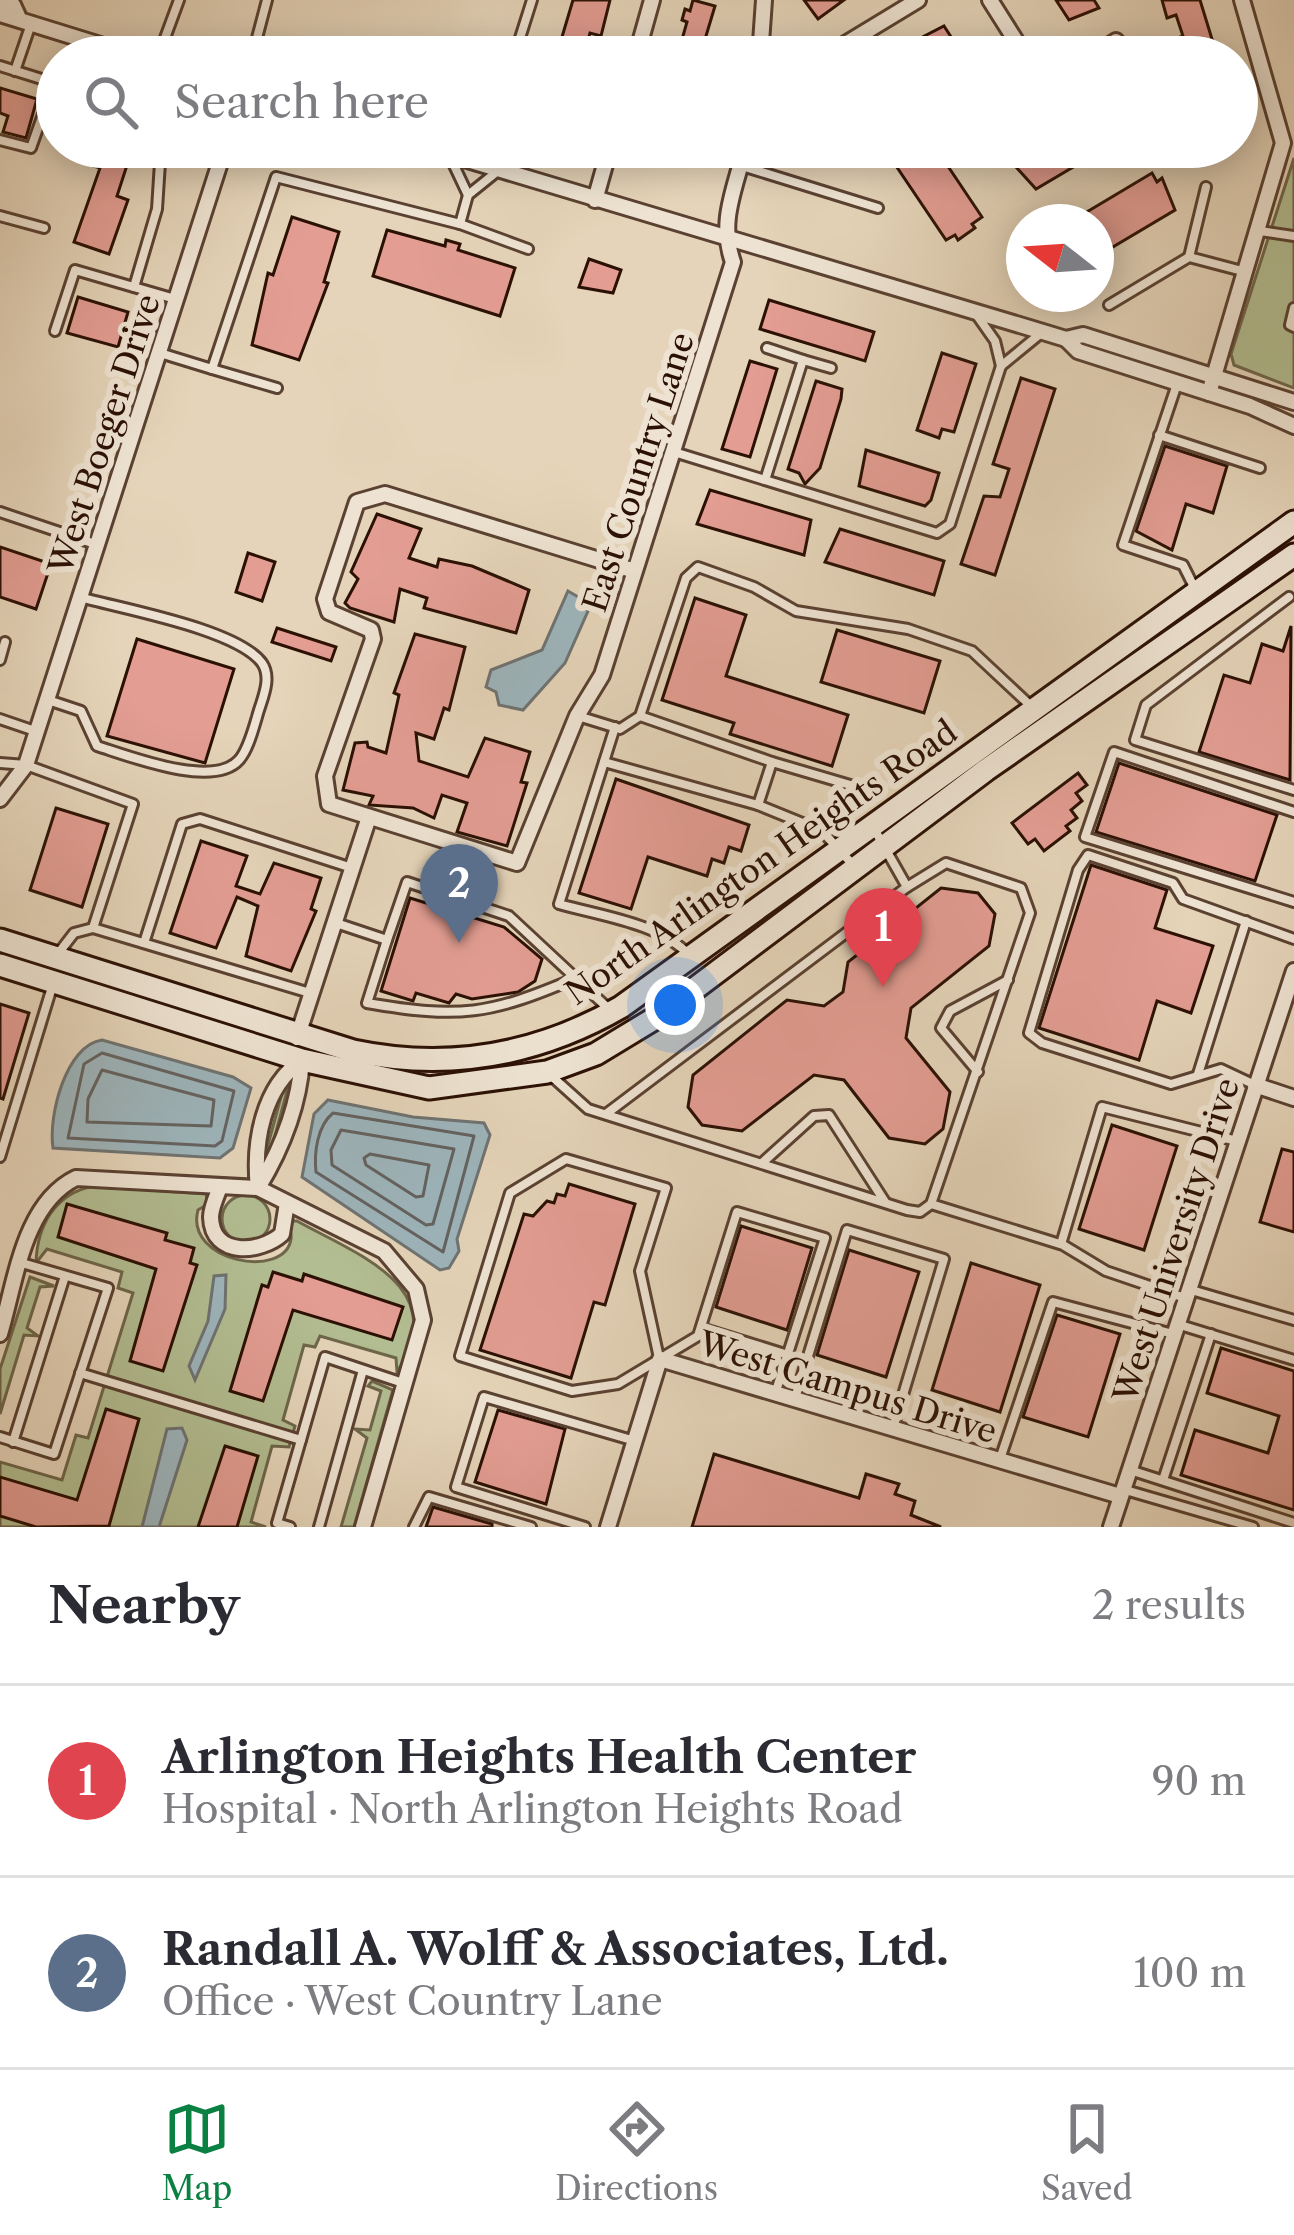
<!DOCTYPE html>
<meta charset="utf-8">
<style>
body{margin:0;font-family:"Libre Caslon Text",serif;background:#f2f2f3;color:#2b2b33}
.compass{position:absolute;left:1006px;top:204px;width:108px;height:108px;border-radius:50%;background:#fff;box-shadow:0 6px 30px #0003;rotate:287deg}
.you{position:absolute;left:675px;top:1005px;width:42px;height:42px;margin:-30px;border:9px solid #fff;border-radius:50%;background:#1a73e8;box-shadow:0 0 0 18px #1a73e833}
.badge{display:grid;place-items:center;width:78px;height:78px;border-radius:50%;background:#0b8043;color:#fff;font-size:39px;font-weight:700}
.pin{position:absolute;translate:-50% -99px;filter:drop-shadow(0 3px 6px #0008)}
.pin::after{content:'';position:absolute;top:63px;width:42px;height:36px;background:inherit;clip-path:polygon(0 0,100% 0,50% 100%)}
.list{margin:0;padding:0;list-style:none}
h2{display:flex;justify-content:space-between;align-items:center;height:156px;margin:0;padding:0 48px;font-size:51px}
h2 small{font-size:39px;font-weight:400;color:#7c7c81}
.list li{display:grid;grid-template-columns:78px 1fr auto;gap:36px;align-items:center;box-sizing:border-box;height:192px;padding:0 48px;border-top:3px solid #e1e1e2}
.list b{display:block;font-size:45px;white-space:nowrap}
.list p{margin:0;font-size:39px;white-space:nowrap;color:#7c7c81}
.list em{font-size:39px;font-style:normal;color:#7c7c81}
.icon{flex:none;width:66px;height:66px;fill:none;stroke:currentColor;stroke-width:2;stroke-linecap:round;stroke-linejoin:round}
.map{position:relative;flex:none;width:1294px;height:1527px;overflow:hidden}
.search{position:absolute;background:#fff;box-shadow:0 6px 30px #0003;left:36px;right:36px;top:36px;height:132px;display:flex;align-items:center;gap:30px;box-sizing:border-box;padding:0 42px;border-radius:66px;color:#7c7c81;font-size:45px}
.sheet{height:540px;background:#fff}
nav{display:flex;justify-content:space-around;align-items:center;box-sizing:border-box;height:168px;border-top:3px solid #e1e1e2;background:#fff;font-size:33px;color:#7c7c81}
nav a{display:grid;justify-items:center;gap:6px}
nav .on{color:#0b8043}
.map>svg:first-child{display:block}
.green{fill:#b2bd91;stroke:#6e664a;stroke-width:3}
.water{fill:#9db5bc;stroke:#6f7372;stroke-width:3}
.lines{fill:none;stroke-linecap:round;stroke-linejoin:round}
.shore{stroke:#646260;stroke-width:3}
.building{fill:#e39d93;stroke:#2b1004;stroke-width:3}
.service-casing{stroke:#5a4131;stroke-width:14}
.minor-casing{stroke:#5a4131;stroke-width:20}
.secondary-casing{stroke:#2b1004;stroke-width:27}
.service{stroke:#eee3d2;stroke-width:8}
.minor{stroke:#eee3d2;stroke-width:14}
.secondary{stroke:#eee3d2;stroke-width:21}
.labels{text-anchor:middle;stroke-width:12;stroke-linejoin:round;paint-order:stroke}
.street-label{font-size:33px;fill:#2b1004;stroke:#eee3d2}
</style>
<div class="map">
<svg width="1294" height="1527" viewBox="0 0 1294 1527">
<rect width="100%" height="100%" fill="#e5d4b9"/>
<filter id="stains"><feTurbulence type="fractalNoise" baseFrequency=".00167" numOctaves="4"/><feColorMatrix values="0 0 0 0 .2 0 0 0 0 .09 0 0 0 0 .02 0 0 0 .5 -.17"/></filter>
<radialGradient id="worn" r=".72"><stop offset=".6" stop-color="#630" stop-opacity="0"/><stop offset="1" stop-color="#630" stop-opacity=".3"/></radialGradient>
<g class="green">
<polygon points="1294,158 1294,388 1234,365 1231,354"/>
<polygon points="290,1080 268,1162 263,1163 285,1082"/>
<path d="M94,1186L206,1194L208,1204L198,1210C184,1262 285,1280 291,1239C292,1233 289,1227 289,1221H297C358,1255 453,1287 397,1372L396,1358L320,1336L315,1347L304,1345L283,1420L295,1426L289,1447L272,1446L251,1522L266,1527H0V1462L62,1480L76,1435L88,1438L133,1293L118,1288L122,1272L47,1249L36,1263C37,1226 55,1193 94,1186Z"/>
<circle cx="246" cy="1219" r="24"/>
<polygon points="30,1277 54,1286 40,1287 27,1328 38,1336 24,1335 0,1414 0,1369"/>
<polygon points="372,1381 393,1390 354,1527 341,1527 367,1438 355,1429 370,1430 381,1391 368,1386"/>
</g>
<g class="water">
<polygon points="568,591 580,598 588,611 565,663 523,710 499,705 496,692 486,687 491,670 542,650"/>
<path d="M102,1040L233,1077L251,1088L233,1148L220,1158L53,1148C48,1116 66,1045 102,1040Z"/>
<polygon points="328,1100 413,1117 484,1123 490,1135 457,1239 459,1251 449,1268 440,1270 302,1177 314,1114"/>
<polygon points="226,1275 225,1309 195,1380 189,1366 208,1321 214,1276"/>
<polygon points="182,1428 187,1440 159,1527 142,1527 167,1429"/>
</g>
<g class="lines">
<g class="shore">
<polygon points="102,1053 234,1091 222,1141 215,1146 68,1138 84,1064"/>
<polygon points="102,1070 214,1100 211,1126 87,1122 88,1099"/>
<path d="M333,1113L474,1136L443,1252L316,1172C314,1153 317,1126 333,1113Z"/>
<polygon points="341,1130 454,1149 433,1224 426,1225 332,1165 331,1150"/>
<polygon points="370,1154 429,1165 423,1196 416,1197 366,1165 364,1158"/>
</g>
</g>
<g class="building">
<polygon points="573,0 610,0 601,36 590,33 583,57 556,57"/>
<polygon points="693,0 715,6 703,46 730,57 677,57 687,22 682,20 685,9 690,11"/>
<polygon points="804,0 844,0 818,19"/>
<polygon points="1056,0 1094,0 1099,8 1069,20"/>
<polygon points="1162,0 1200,0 1215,49 1181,57 1175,39 1183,36 1176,15 1167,18"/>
<polygon points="944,26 964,57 912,57 905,46"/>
<polygon points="0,88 37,99 26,138 3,132 8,116 0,113"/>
<polygon points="89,147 127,147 123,157 129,159 117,196 128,200 109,254 74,242 100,168 84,163"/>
<polygon points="644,147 684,147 679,161"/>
<polygon points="899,147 935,147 982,217 972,224 975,228 958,240 955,235 946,240 888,154"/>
<polygon points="1019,147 1107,147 1036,189 1016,167 1020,164 1013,151"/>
<polygon points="1152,173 1157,182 1162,178 1175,210 1096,257 1096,222 1070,222"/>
<polygon points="292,217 339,232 324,282 328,283 299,360 252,345 268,273 273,275"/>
<polygon points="387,230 445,246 446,240 460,244 458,250 515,268 500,316 373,276"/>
<polygon points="589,259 621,270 613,293 579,287"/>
<polygon points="78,297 128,312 118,347 67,333"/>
<polygon points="769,300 874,332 865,361 760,329"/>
<polygon points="942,353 976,364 954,432 942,429 939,438 917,430"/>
<polygon points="750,361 777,369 750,457 722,449"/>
<polygon points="1021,378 1055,389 995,575 961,564 984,496 1000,497 1009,469 993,464"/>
<polygon points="816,381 842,389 841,399 820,468 805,484 799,473 788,469"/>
<polygon points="1165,446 1227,466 1213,513 1186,504 1172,550 1136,531"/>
<polygon points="866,450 939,473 931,500 925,506 859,486"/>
<polygon points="710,490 811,520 804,555 697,524"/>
<polygon points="377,514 421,529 409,558 437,567 439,559 472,566 529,590 516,633 424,608 427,598 400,589 394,622 350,608 345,603 358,579 351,572"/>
<polygon points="840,529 944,561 934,595 825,562"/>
<polygon points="0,547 51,564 36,609 0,597"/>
<polygon points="248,553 275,562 262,601 236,592"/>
<polygon points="695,598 746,615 726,676 848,715 832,766 730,734 734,723 662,700"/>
<polygon points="1291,626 1290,780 1199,752 1224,675 1250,683 1262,644 1283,651"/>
<polygon points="277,628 336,647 331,661 272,642"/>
<polygon points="837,630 940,661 924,713 821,682"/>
<polygon points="415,634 465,647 449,710 444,708 434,739 416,733 419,761 468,777 485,738 530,752 521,782 527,783 507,846 457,832 467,803 442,795 434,818 413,808 369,805 373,796 343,790 355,743 367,742 368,747 386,753 399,695 394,693"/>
<polygon points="137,639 234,669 205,763 107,736"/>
<polygon points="1119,763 1277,815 1255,881 1096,832"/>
<polygon points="1078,773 1087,785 1076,793 1082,801 1071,810 1077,818 1066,826 1070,831 1044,851 1035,839 1028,844 1012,823"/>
<polygon points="616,779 749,825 741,851 729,847 724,863 712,859 707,876 648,857 631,909 579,893"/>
<polygon points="56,808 108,824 82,907 30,890"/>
<polygon points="201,841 247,856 236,886 260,894 274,863 321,878 311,909 316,911 291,971 246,956 258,906 237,897 216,948 170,933"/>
<polygon points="1091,865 1167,890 1155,928 1213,946 1191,1013 1157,1001 1139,1060 1039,1028"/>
<polygon points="941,888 978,893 995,914 989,946 911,1008 906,1038 950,1092 943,1129 925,1144 889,1138 844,1080 814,1075 742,1131 702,1125 688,1107 693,1075 787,1000 824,1006 843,992 848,962"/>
<polygon points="410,898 504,927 542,959 535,981 518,992 472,999 456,994 449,1003 416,993 413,1001 381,991"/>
<polygon points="0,1004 29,1013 3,1099 0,1098"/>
<polygon points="1112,1125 1177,1146 1144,1250 1079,1229"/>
<polygon points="1282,1149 1294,1152 1294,1232 1260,1222"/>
<polygon points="569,1184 635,1204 605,1305 594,1302 571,1378 480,1350 524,1214 533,1216 547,1201 554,1203 557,1194 565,1196"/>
<polygon points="67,1204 167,1233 165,1240 194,1248 190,1263 197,1265 163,1371 130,1361 156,1269 58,1237"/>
<polygon points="741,1226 812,1248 787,1330 716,1307"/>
<polygon points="849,1250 919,1272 886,1377 817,1355"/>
<polygon points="971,1263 1040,1285 1000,1412 932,1390"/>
<polygon points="273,1272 302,1281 304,1274 403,1307 392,1340 293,1310 263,1401 230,1391 262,1285 268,1287"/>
<polygon points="1057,1315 1120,1334 1088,1437 1023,1417"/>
<polygon points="1221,1348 1294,1371 1294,1510 1181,1475 1195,1430 1268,1453 1279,1416 1207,1393"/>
<polygon points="106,1409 139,1419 109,1526 36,1527 0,1516 0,1477 77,1500"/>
<polygon points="498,1410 565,1429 546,1504 475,1482"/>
<polygon points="225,1446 258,1456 237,1527 198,1527"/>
<polygon points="714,1454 859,1498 866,1474 899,1484 895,1494 915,1501 911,1515 941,1527 692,1527"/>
<polygon points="433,1507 492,1524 492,1527 426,1527"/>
</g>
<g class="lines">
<defs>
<g id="service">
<polyline points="158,57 179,0"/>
<polyline points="252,57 267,0"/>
<polyline points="514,57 532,0"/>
<polyline points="0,66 48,81 52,89 31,148 0,140"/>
<polyline points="15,71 32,21"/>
<polyline points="451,159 468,195"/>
<polyline points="742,166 878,208"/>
<polyline points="0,216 44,228"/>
<polyline points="460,224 468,195 499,170"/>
<polyline points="1260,231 1294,236"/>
<polyline points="1189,257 1206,187"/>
<polyline points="134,287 157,209 161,147"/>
<polyline points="1109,305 1189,257 1246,272"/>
<polyline points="1294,308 1290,325 1294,327"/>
<polyline points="976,314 995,341 1001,366"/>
<polyline points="55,331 75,270 175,299"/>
<polyline points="160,353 212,369 276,177 460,224 528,249"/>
<polyline points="803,360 831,368"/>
<polyline points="212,369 277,388"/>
<polyline points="1177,384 1123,545 1183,565 1195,589"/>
<polyline points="1159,435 1260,468"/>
<polyline points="674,452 937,533 950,524 1001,366 1040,334"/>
<polyline points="765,480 803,360 767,348"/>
<polyline points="0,512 95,544"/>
<polyline points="1289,597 1146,705 1135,740 1294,790"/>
<polyline points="0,660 5,642"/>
<path d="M48,700L81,711L97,746C129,756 213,789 239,760C248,750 253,730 257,717C261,701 273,679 262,663C237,629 122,609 80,597"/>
<polyline points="578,716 620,729 640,716 686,578 698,567 754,587 796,611 908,629 972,651 1033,708"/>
<polyline points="640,716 772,762"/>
<polyline points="0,719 35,731"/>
<path d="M615,727L559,904C601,916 660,923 690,956"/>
<polyline points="604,762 758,805"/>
<polyline points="0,763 26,765 133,804 93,928 74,933 57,955"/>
<polyline points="1294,812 1114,752 1085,837 1294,902"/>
<polyline points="854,866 822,831 758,805 772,762 857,787"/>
<polyline points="336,923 387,940 407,882 509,916 611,1011"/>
<polyline points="93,928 310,993"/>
<path d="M387,940L367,1003C460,1019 489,1015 576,978"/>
<polyline points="144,943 182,824 200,819 352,868"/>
<polyline points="978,1072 941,1028 950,1011 1008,980"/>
<polyline points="548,1073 588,1109 907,1210 920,1212 931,1204 1030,913 1021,888 946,863 907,887 873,827"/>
<polyline points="1198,1074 1246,921"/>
<polyline points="1255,1085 1221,1069 1171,1084 1042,1043 1029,1033 1078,870 1088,855 1173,883 1183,899 1294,939"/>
<polyline points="606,1114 907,887"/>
<polyline points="0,1157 53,984"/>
<polyline points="762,1163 814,1116 829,1115 885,1202"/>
<polyline points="931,1204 1063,1245 1106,1271 1185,1298"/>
<polyline points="1061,1244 1102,1107 1237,1141"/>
<polyline points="1188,1289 1294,1320"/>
<polyline points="1177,1324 1294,1360"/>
<polyline points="701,1328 788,1355"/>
<polyline points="659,1358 640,1271 666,1188 566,1159 510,1193 460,1356 572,1391 618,1384 698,1336 737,1212 825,1238 775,1394"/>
<polyline points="80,1373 301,1440"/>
<polyline points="795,1398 847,1230 944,1259 893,1428"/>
<polyline points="0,1437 54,1454 108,1288 22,1263"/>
<polyline points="13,1442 65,1276"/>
<polyline points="1000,1459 1053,1302 1173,1334"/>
<polyline points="1130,1470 1294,1523"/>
<polyline points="1163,1480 1211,1334"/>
<polyline points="1122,1489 1253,1527"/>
<polyline points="290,1527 277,1523 325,1357 403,1383"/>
<polyline points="319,1527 363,1370"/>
<polyline points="414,1527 429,1497 531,1527"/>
<polyline points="585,1527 456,1487 484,1397 635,1441"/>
</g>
<g id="minor">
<polyline points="0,0 13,5 18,16"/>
<polyline points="990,0 1026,57"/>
<polyline points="0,14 139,57"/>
<polyline points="636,57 652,0"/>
<polyline points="760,57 764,0"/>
<polyline points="824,57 918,0"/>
<polyline points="1092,57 1116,41"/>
<polyline points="424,147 1043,332 1066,339 1083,335 1294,402"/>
<polyline points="595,200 610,147"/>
<polyline points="1066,339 1078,351 1250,406 1294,426"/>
<polyline points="1209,393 1283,143 1242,0"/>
<path d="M635,571L385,494L357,502L325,599L329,612L371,630L373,639L325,776L329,804L517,863L577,716L602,675L733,262C718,220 736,188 745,147"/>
<polyline points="0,799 26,765 225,147"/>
<polyline points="297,1038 368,820"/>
<path d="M302,1060C299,1105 281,1150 258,1188C253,1142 263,1087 302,1060Z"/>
<polyline points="1255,1085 1294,1098"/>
<path d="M220,1187C217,1195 211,1208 211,1217C212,1258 261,1253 282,1234L287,1203"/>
<path d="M0,1334C16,1281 23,1204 76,1178L258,1188L384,1251L416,1289L423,1320L363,1527"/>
<polyline points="608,1527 660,1359 1120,1496"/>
<polyline points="1111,1527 1294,971"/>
</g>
<g id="secondary">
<path d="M0,940L353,1051C448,1071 536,1056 621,1007L1294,522"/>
<polyline points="0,965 302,1060 429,1088 547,1072 596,1054 657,1017 986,770 1294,555"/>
</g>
</defs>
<use href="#service" class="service-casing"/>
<use href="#minor" class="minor-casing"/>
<use href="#secondary" class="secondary-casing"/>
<use href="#service" class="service"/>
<use href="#minor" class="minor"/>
<use href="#secondary" class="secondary"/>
</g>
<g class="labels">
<g class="street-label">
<text transform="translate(104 434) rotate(-72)" y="12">West Boeger Drive</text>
<text transform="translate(638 472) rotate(-72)" y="12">East Country Lane</text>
<text transform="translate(761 862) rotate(-35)" y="12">North Arlington Heights Road</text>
<text transform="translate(1176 1240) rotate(-72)" y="12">West University Drive</text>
<text transform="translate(848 1387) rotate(17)" y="12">West Campus Drive</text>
</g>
</g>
<rect width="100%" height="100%" filter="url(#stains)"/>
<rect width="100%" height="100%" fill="url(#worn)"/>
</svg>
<svg class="compass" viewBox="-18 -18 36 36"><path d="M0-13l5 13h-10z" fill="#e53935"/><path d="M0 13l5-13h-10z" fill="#7c7c81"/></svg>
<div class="you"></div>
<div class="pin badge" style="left:883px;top:987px;background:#e0444e">1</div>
<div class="pin badge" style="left:459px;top:943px;background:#5c6f8a">2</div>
<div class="search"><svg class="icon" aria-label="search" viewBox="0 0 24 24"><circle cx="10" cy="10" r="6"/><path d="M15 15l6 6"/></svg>Search here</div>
</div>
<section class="sheet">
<h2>Nearby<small>2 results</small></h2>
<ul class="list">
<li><span class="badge" style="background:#e0444e">1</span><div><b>Arlington Heights Health Center</b><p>Hospital · North Arlington Heights Road</p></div><em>90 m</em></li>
<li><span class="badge" style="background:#5c6f8a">2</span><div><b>Randall A. Wolff &amp; Associates, Ltd.</b><p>Office · West Country Lane</p></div><em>100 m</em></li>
</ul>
</section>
<nav>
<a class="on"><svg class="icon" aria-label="map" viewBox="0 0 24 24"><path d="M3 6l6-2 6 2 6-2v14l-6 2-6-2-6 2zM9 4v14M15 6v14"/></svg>Map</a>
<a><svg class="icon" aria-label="directions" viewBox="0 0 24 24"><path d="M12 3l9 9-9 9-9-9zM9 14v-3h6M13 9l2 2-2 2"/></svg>Directions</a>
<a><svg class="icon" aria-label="saved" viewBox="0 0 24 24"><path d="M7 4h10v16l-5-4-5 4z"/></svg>Saved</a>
</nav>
